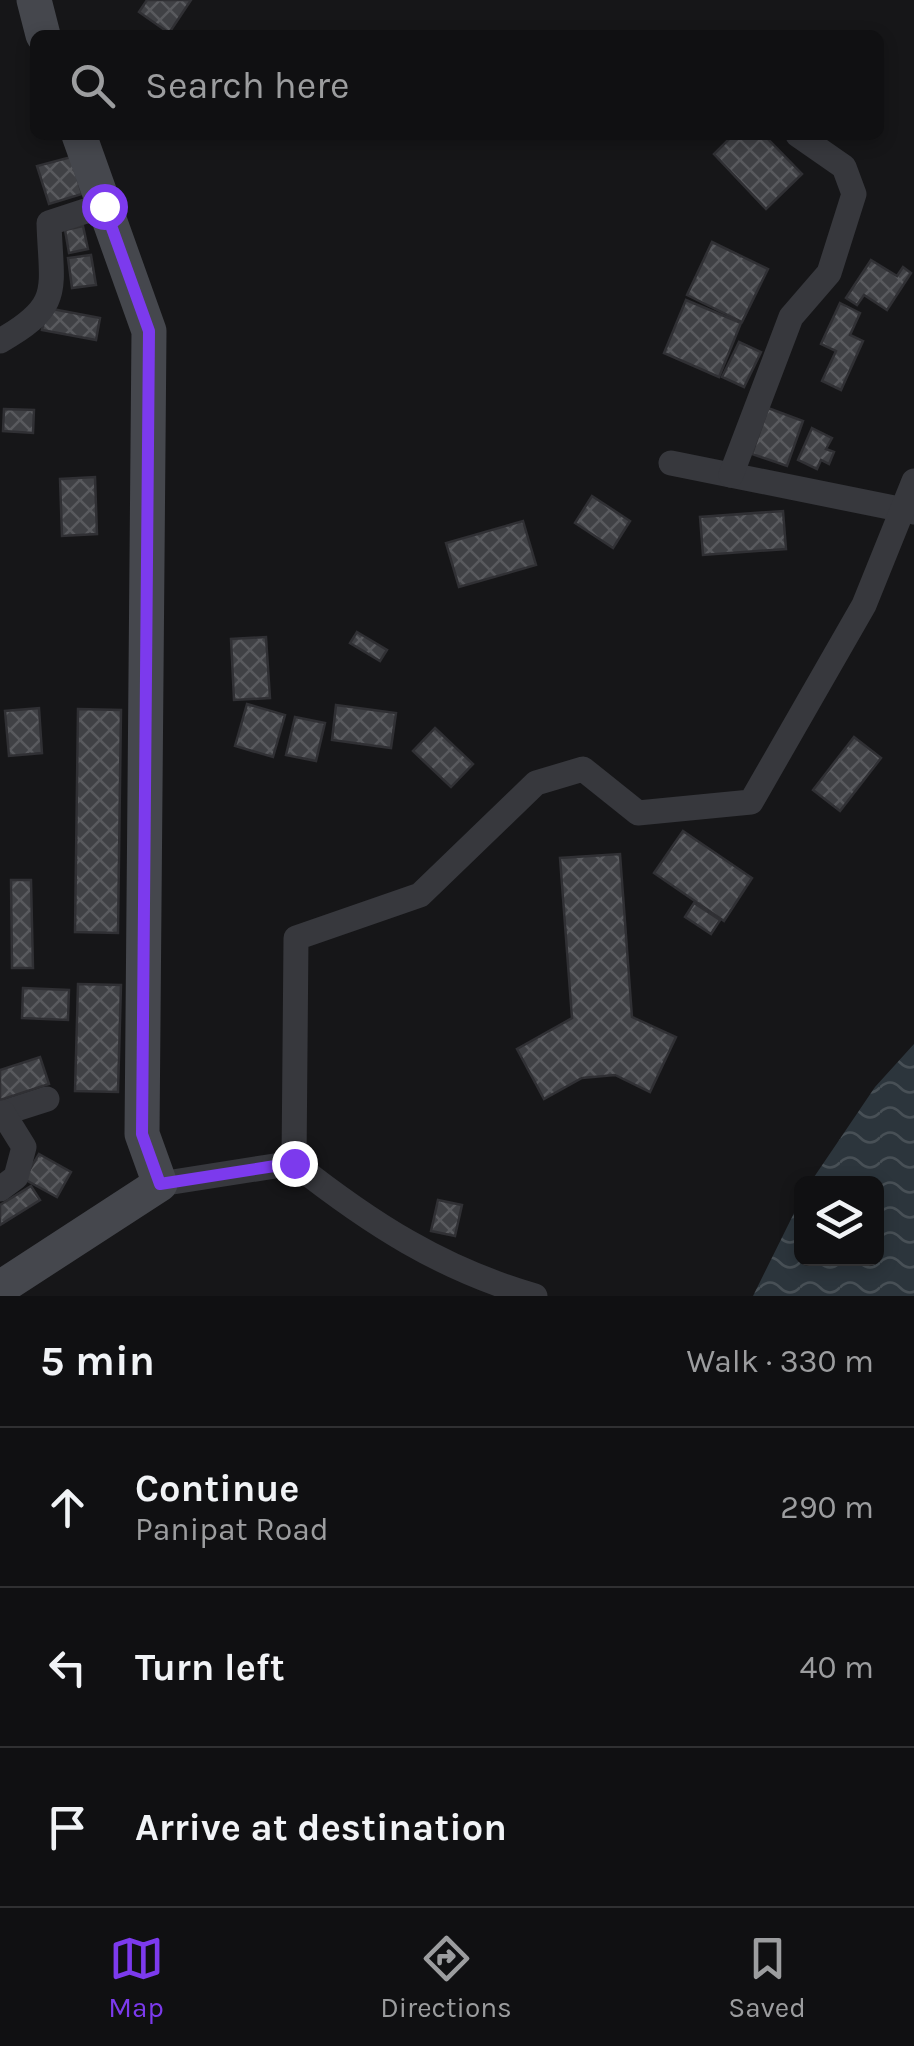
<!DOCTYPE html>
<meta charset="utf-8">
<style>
body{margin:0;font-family:Karla,sans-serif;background:#19191b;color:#f1f3f6}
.controls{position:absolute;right:30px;bottom:30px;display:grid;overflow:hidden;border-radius:15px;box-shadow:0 5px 15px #0003}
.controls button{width:90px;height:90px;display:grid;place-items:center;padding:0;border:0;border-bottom:2px solid #303032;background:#101012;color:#f1f3f6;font:50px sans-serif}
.stop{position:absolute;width:30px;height:30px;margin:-22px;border:8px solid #7c3aed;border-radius:50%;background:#fff}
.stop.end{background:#7c3aed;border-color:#fff;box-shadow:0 2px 10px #0008}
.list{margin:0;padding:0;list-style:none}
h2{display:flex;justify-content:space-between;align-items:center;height:130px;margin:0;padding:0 40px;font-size:42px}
h2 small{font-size:32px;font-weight:400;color:#9c9d9f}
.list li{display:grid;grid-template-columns:65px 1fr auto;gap:30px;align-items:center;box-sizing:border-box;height:160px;padding:0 40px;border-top:2px solid #303032}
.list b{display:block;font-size:38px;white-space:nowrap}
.list p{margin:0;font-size:32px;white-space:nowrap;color:#9c9d9f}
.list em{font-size:32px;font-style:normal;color:#9c9d9f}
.icon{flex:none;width:55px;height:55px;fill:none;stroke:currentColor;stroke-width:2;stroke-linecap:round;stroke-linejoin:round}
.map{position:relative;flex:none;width:914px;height:1296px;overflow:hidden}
.search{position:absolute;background:#101012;box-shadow:0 5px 15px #0003;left:30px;right:30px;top:30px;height:110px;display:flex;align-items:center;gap:25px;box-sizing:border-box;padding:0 35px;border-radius:15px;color:#9c9d9f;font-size:38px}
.sheet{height:610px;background:#101012}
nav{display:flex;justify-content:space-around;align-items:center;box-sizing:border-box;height:140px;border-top:2px solid #303032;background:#101012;font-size:28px;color:#9c9d9f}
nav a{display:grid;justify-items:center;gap:5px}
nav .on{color:#7c3aed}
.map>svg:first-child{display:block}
.water{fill:url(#water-waves)}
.building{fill:url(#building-cross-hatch);stroke:#303034;stroke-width:2.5}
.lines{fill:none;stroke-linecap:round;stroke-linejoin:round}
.street{stroke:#37383d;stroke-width:25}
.secondary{stroke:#45474d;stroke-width:35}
.route{stroke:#7c3aed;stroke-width:12}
</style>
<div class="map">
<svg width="914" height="1296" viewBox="0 0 914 1296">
<defs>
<pattern id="water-waves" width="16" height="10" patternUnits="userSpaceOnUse" patternTransform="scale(2.5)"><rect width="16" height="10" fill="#2c353c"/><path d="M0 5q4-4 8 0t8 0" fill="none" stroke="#485056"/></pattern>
<pattern id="building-cross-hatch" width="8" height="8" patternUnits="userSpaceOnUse" patternTransform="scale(2.5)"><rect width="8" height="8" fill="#404145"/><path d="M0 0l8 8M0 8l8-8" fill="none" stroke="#595a5e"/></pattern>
</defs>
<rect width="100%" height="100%" fill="#161618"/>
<polygon class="water" points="914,1044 914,1296 753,1296 801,1199 802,1258 876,1258 876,1184 810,1183 875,1087"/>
<g class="building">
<polygon points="147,0 191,0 169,33 139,12"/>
<polygon points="733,135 764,135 802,174 766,209 714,154"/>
<polygon points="71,157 82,194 49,204 37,166"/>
<polygon points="83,226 88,249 69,253 65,230"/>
<polygon points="712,242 768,269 742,322 687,295"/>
<polygon points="91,255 96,285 72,288 68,258"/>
<polygon points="871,260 897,276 903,267 911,273 887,310 864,295 857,305 846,298"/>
<polygon points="686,300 741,323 719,377 664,353"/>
<polygon points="840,303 860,313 850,335 863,341 841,390 822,381 836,351 821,344"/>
<polygon points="47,308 100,318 96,340 42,330"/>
<polygon points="739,342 761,352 744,387 722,377"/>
<polygon points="768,408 803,421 787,466 752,454"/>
<polygon points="4,409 34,410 33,433 3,431"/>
<polygon points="812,428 832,438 826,449 834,452 829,464 821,460 817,469 798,460"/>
<polygon points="95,477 97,534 62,536 60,479"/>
<polygon points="592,496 630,521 613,548 575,523"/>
<polygon points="783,511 786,549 703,555 700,517"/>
<polygon points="523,521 536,565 459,587 446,543"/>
<polygon points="357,632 387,650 380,661 350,643"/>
<polygon points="266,637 270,698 234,700 231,639"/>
<polygon points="247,704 285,715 273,757 235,746"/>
<polygon points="336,705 396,713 391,748 332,740"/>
<polygon points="39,708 42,753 9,756 5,711"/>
<polygon points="78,709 121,710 118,933 75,932"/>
<polygon points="295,717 325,723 316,761 286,755"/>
<polygon points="435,728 473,764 451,787 413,751"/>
<polygon points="854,737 881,758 840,811 813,790"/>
<polygon points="683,831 752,878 724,921 654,873"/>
<polygon points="620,854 632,1017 676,1037 650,1092 615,1075 582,1078 544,1099 517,1049 572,1018 560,858"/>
<polygon points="11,880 31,880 33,968 12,968"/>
<polygon points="694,903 720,920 711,934 685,917"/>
<polygon points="78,984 121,985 118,1092 75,1091"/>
<polygon points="23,988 69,990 68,1020 22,1018"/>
<polygon points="40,1057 49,1084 0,1100 0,1070"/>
<polygon points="39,1154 71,1172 57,1197 24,1179"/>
<polygon points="31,1186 40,1200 0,1225 0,1205"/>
<polygon points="438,1200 462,1205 455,1236 431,1231"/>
</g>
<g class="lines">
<g class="street">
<path d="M0,341C64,305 51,289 49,223L104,205"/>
<polyline points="671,463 914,512"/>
<polyline points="731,475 791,317 829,273 854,194 844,167 798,135"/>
<polyline points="0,1114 47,1099"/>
<polyline points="294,1163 296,938 420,895 536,783 583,769 638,813 751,802 864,605 914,481"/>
<path d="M160,1184L294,1163C370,1223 441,1269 535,1296"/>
<polyline points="0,1189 16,1177 24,1147 3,1113"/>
</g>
<g class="secondary">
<polyline points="34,0 43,35"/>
<polyline points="0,1288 160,1184 142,1134 149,331 79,135"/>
</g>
</g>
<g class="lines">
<polyline class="route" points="104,206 149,331 142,1134 160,1184 294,1163"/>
</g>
</svg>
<div class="controls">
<button><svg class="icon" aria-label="layers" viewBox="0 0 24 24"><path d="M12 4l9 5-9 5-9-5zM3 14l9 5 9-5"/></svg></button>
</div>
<div class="stop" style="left:104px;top:206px"></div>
<div class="stop end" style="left:294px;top:1163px"></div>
<div class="search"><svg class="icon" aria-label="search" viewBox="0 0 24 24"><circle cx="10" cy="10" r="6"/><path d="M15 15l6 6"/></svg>Search here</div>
</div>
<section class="sheet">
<h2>5 min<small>Walk · 330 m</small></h2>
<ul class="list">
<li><svg class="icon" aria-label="ahead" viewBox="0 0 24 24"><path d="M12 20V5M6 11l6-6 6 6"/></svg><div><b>Continue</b><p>Panipat Road</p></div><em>290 m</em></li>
<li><svg class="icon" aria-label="left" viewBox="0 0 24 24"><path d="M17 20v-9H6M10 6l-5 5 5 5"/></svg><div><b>Turn left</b></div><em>40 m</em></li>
<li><svg class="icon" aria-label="arrive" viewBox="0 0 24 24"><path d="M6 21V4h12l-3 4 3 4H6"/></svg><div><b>Arrive at destination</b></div></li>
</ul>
</section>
<nav>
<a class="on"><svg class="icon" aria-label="map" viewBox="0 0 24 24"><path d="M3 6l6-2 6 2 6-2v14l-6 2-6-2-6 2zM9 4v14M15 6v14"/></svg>Map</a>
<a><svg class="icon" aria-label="directions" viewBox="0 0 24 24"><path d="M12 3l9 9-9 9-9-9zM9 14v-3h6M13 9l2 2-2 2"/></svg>Directions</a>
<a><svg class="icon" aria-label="saved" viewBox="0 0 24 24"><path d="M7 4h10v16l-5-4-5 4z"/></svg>Saved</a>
</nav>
